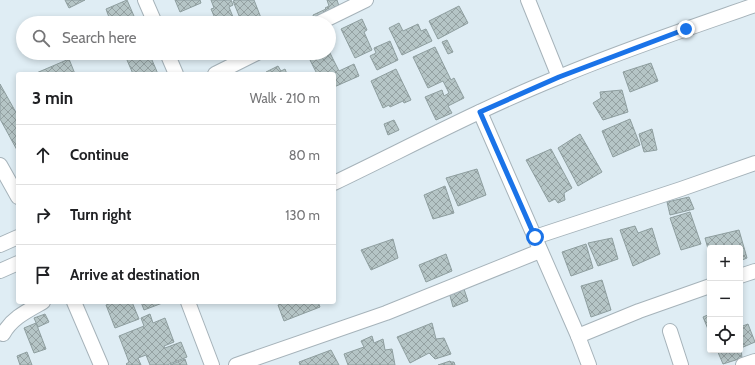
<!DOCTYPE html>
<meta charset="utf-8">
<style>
body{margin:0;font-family:Cabin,sans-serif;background:#f6f6f6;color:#202124}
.controls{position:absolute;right:12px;bottom:12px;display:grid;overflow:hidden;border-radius:4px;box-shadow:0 2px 6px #0003}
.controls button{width:36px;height:36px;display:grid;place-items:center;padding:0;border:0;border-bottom:1px solid #e0e0e0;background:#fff;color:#202124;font:20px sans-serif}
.stop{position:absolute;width:12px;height:12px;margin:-9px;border:3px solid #1a73e8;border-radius:50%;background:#fff}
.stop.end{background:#1a73e8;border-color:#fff;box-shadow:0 1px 4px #0008}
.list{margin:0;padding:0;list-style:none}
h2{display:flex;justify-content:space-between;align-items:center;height:52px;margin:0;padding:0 16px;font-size:17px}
h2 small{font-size:13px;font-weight:400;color:#757577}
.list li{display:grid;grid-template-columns:26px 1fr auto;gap:12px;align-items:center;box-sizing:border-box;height:60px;padding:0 16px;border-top:1px solid #e0e0e0}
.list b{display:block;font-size:15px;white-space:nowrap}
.list em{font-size:13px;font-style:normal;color:#757577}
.icon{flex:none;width:22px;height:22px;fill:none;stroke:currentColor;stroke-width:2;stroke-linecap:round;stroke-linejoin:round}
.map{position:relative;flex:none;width:755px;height:365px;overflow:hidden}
.search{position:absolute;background:#fff;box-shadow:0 2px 6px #0003;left:16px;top:16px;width:320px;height:44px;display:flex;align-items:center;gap:10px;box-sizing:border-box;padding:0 14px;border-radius:22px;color:#757577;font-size:15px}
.panel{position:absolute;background:#fff;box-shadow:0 2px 6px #0003;left:16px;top:72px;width:320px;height:232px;border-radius:4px}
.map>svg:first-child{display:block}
.building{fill:url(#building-cross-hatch);stroke:#8e9e9f}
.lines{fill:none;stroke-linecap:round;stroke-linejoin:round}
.minor-casing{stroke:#a6b3ba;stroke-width:16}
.minor{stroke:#fff;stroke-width:14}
.route{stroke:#1a73e8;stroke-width:5}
</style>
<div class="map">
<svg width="755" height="365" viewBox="0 0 755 365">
<defs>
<pattern id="building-cross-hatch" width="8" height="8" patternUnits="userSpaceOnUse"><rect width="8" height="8" fill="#b5c5c6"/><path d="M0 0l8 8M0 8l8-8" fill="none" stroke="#94a1a2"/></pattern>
</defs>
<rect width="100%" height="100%" fill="#dfedf4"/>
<g class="building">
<polygon points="65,0 85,0 69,8"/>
<polygon points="127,0 137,23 111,23 106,9"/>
<polygon points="175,0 200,0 201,3 180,12"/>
<polygon points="211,0 231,0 233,5 229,7 233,17 217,23 211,9 214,8"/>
<polygon points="236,0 254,0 263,23 242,23 233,1"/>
<polygon points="327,0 337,0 340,9 314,19 313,15 326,9 325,8 329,6"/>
<polygon points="459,6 468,23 438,39 429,21"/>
<polygon points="362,19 367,30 364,32 372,50 355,58 341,29"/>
<polygon points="399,23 403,31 418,24 421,31 426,29 432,41 402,55 389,28"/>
<polygon points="447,40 453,52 448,54 442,42"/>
<polygon points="390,41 398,60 377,70 370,56 376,53 374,48"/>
<polygon points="435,47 451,80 454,78 464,98 448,106 452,113 436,120 425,97 442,90 444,96 449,93 443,81 428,88 413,57"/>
<polygon points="329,51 339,71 354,64 359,76 334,87 334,74 317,74 310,60 325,53 329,53"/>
<polygon points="124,53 149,53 158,74 133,74"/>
<polygon points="69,59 75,74 34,74"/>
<polygon points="651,63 658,81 630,92 623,72"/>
<polygon points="278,66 281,71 285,69 287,74 267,74 266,72"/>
<polygon points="396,69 411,100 404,103 403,101 390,107 389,105 383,108 371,81"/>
<polygon points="0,84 18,116 18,149 17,150 0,119"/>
<polygon points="622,90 628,112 603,120 593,103 601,98 600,92"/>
<polygon points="630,119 640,145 613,157 602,131"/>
<polygon points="394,120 399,130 388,135 384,124"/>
<polygon points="652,129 657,150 644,152 639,134"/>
<polygon points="580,134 602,172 578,186 558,148"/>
<polygon points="551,149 572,188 564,193 565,200 558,203 555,199 549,202 526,160"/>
<polygon points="477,169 486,195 458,206 446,178"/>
<polygon points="445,186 454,213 433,219 424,195"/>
<polygon points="689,197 694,209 670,215 667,202"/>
<polygon points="690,212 701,244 681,250 670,218"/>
<polygon points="635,226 638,233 652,228 660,254 633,266 620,230"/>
<polygon points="739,230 747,258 740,261 740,248 710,248 710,256 705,238"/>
<polygon points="612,238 618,259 598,266 588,243"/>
<polygon points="393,239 398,258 371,270 361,250"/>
<polygon points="586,244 593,268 571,276 562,252"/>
<polygon points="446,254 452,271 426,282 419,265"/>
<polygon points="602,280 611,310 591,317 581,286"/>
<polygon points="463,286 468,301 453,307 449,292"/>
<polygon points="114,302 132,302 139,319 115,328 106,305"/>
<polygon points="141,302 165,302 144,310"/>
<polygon points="286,302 318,302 320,307 284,321 278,305"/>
<polygon points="45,314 49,322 38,327 34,318"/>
<polygon points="150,314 153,323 165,318 174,342 164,346 165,348 181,342 187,357 167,365 150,365 146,355 138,358 141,365 127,365 126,364 129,362 119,336 144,326 141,318"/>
<polygon points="710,314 710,334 703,317"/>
<polygon points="36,323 46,349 34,353 24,328"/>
<polygon points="432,323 436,339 444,338 451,354 435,359 429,353 410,363 397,337"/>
<polygon points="748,324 755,342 741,348 742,358 723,364 717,350 740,350 740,327"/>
<polygon points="372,336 374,343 383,339 385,350 392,349 395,365 348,365 344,354 364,347 361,341"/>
<polygon points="331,350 339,365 300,365 299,362"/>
<polygon points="27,352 32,365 20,365 17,356"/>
<polygon points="185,359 187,365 170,365"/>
<polygon points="450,361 451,362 454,362 455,365 438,365"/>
</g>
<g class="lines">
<defs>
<g id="minor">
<polyline points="145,0 155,23"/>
<polyline points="528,0 559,77"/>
<polyline points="319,23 366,0"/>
<polyline points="167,53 176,74"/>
<polyline points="215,74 257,53"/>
<polyline points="480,112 578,336 589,365"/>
<polyline points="0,165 18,197"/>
<path d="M334,183C409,147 482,108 559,77C623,50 689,28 755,5"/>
<polyline points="535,237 681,189 755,163"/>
<polyline points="0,245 18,237"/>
<polyline points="0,271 18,263"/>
<polyline points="740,276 755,271"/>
<polyline points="74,302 101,365"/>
<polyline points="188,302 212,365"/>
<polyline points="670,331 681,365"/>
<path d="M3,334C12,318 27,311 43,302"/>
<polyline points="578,336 639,311 710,286"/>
<polyline points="236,365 386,313 540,251"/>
<polyline points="743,365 755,361"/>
</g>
</defs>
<use href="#minor" class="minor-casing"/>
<use href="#minor" class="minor"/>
</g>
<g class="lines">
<polyline class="route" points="535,237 480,112 559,77 686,29"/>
</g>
</svg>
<div class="controls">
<button>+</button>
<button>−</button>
<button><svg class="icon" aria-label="locate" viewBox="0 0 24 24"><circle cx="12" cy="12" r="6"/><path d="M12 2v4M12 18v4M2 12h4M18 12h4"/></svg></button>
</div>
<div class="stop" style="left:535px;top:237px"></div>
<div class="stop end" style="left:686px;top:29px"></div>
<div class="search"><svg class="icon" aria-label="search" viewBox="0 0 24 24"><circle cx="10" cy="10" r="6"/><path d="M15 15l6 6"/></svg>Search here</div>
<section class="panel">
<h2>3 min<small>Walk · 210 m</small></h2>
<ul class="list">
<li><svg class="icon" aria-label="ahead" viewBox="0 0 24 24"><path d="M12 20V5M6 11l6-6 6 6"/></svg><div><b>Continue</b></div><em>80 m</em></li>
<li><svg class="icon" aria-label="right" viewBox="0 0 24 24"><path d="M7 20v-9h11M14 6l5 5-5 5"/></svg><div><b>Turn right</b></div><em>130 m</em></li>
<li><svg class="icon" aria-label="arrive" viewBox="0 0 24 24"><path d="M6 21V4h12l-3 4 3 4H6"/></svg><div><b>Arrive at destination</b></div></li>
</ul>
</section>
</div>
